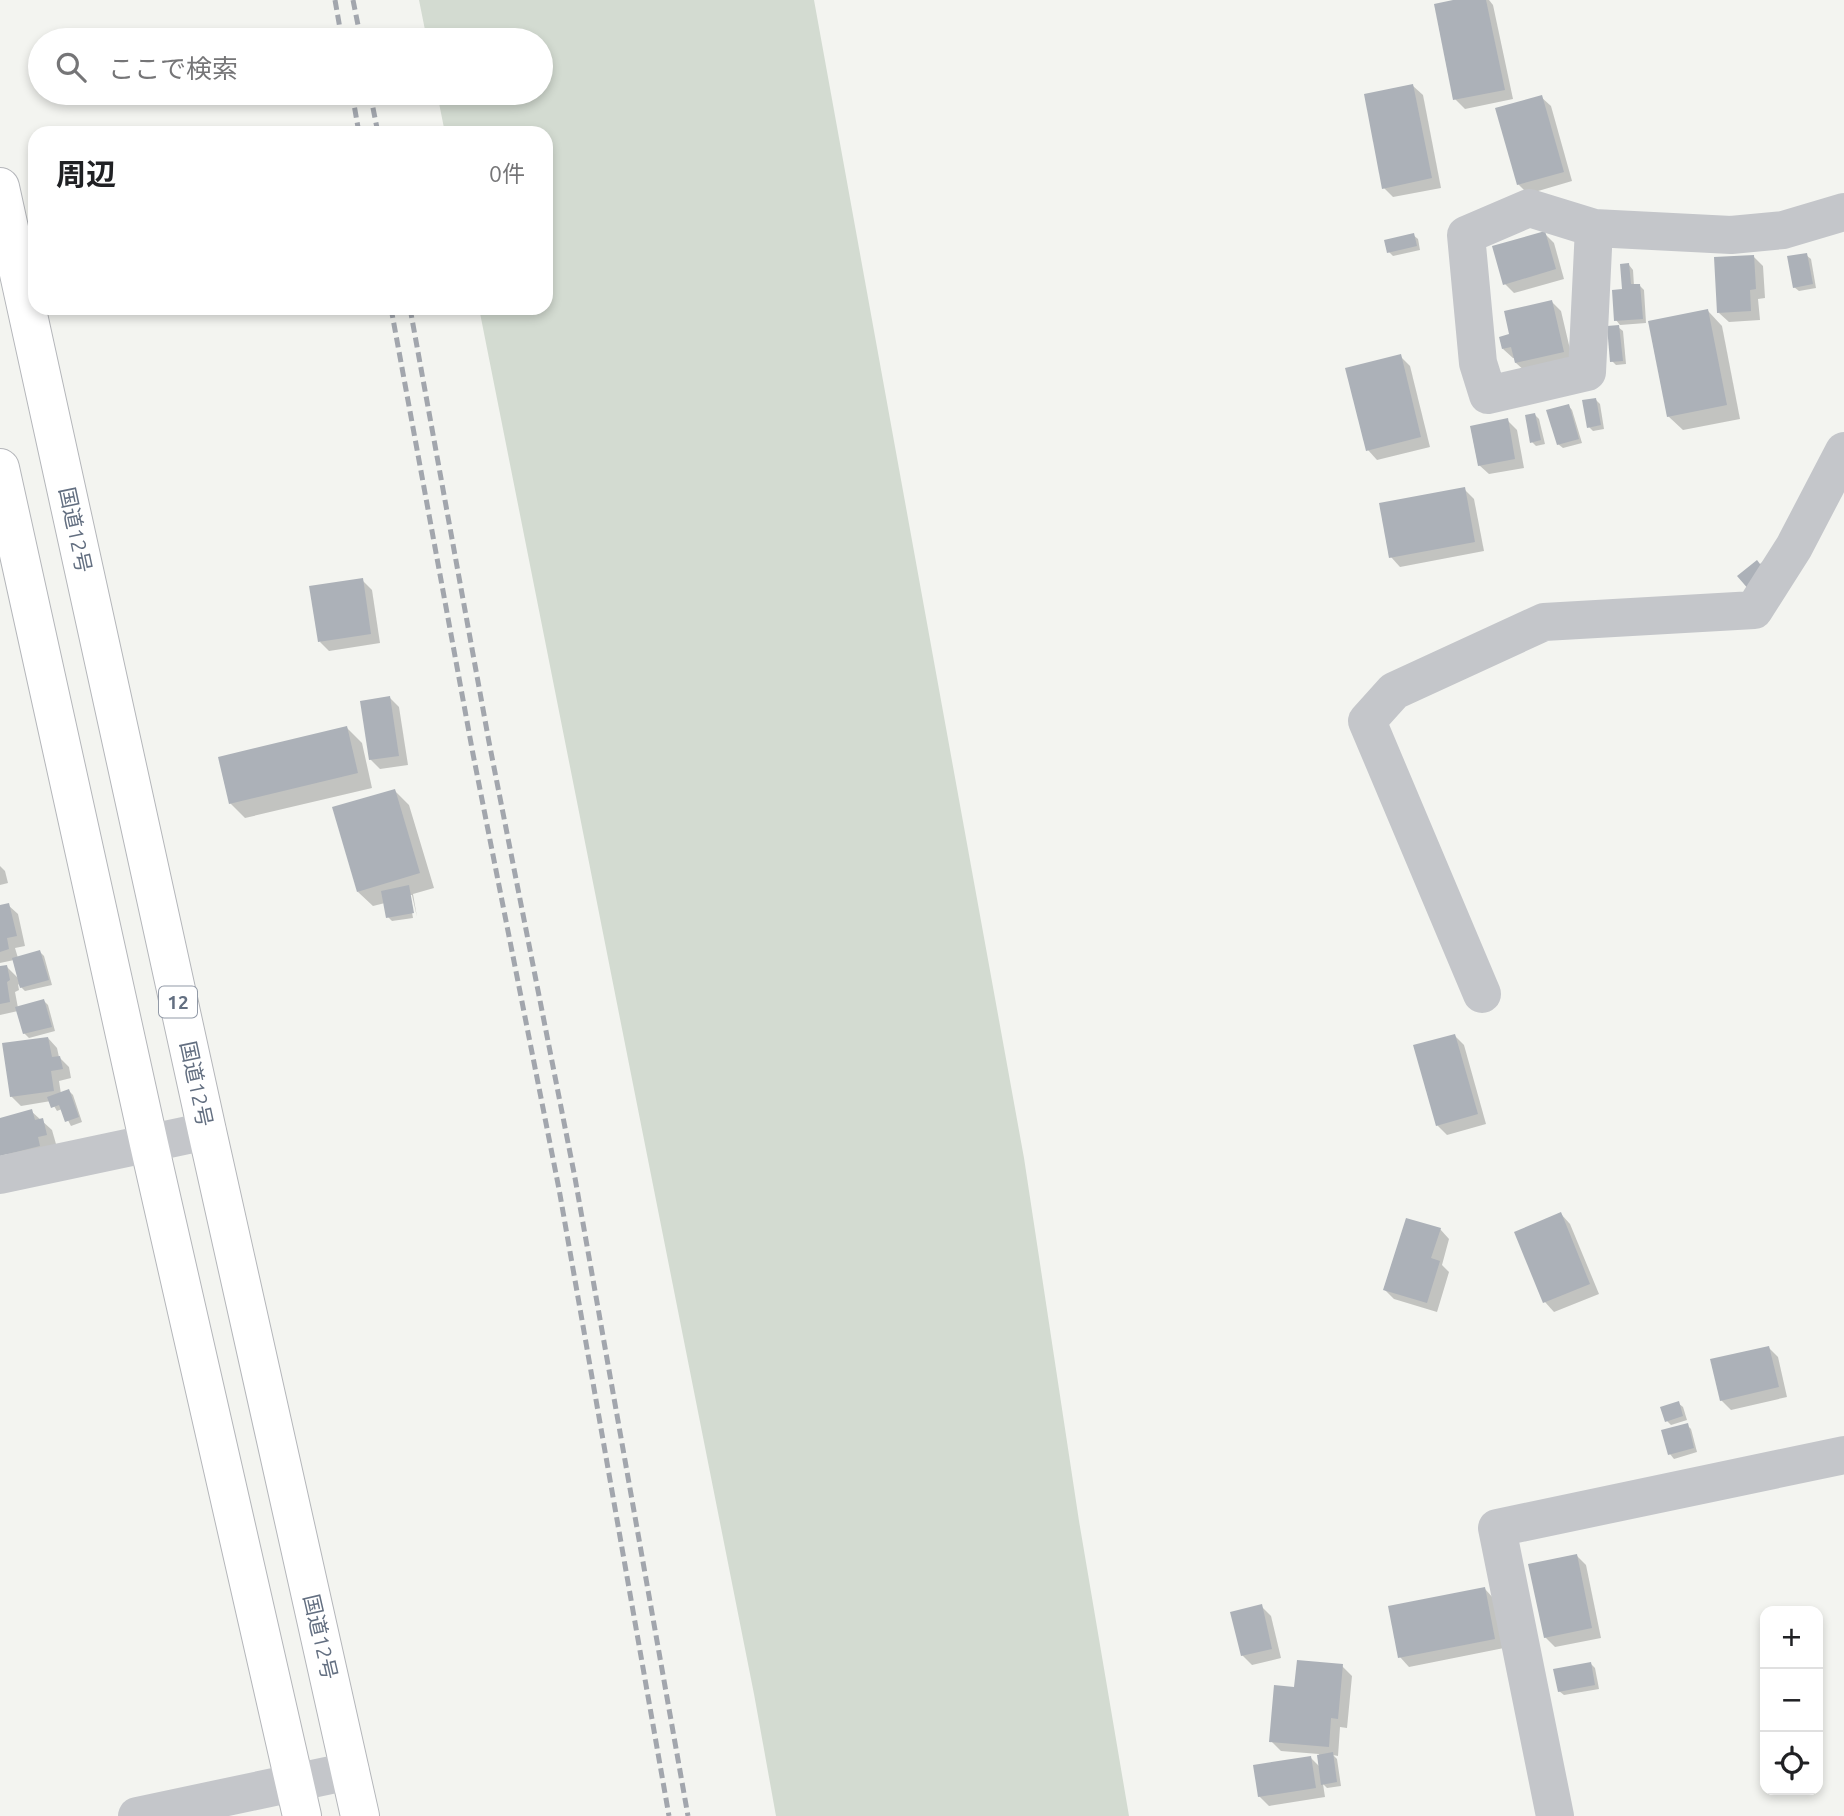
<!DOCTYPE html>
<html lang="ja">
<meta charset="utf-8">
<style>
body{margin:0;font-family:Ubuntu,"Noto Sans JP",sans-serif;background:#f6f6f6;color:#202124}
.controls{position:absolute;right:21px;bottom:21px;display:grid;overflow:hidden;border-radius:14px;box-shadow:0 4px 10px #0003}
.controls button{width:63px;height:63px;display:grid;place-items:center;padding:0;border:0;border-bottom:2px solid #e0e0e0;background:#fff;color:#202124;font:35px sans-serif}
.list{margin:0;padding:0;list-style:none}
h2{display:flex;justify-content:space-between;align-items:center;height:91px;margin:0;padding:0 28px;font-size:30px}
h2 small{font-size:23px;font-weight:400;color:#757577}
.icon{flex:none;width:38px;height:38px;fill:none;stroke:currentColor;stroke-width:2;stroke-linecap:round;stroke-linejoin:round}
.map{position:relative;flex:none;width:1844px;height:1816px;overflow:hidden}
.search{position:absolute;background:#fff;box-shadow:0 4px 10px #0003;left:28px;top:28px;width:525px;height:77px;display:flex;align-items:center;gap:18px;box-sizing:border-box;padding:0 24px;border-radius:38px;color:#757577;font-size:26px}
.panel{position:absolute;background:#fff;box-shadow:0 4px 10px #0003;left:28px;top:126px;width:525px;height:189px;border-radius:21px}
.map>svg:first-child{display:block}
.green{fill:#d3dbd1}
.shadow{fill:#0003}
.building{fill:#acb1b8}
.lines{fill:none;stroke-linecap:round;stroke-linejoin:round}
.highway-casing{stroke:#b4b6ba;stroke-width:40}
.minor{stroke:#c4c6ca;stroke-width:38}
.highway{stroke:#fff;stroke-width:38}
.rail{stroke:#a2a6ad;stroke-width:5;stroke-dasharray:10 5;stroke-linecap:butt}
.labels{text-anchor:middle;stroke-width:7;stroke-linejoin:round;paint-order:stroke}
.shield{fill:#fff;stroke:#929aa7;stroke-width:2}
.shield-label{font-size:19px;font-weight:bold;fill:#636f81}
.street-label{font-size:21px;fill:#636f81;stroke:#fff}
</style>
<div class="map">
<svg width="1844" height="1816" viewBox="0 0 1844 1816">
<rect width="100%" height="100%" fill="#f3f4f0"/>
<polygon class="green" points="419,0 814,0 1024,1158 1079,1521 1129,1816 776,1816 754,1694 479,308 546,308 546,133 445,133 437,93 541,93 541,40 427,40"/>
<g class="shadow">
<polygon points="1461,0 1489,0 1493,5 1513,99 1465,109 1455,99"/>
<polygon points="1413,86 1423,95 1441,188 1393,197 1384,188"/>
<polygon points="1541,97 1551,106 1572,181 1528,194 1518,184"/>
<polygon points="1544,233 1554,243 1564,279 1514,293 1505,284"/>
<polygon points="1413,235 1418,239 1420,250 1393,256 1389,252"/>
<polygon points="1806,255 1811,259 1816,288 1799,291 1794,287"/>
<polygon points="1753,256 1763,266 1765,298 1758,299 1760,320 1729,322 1719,313"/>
<polygon points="1629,265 1633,270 1634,286 1640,286 1644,290 1646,323 1620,325 1616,320"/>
<polygon points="1552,302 1561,311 1573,362 1526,372 1516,363 1515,358 1513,358 1503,349 1511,335"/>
<polygon points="1708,311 1722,326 1740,419 1683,430 1668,416"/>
<polygon points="1618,327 1623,331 1626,364 1616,365 1612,361"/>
<polygon points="1400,356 1410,366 1430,447 1377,460 1368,450"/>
<polygon points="1596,400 1600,404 1604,429 1593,431 1589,427"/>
<polygon points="1568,405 1572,410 1582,443 1563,448 1558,444"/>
<polygon points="1535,415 1539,419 1545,444 1536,446 1532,442"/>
<polygon points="1507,420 1517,430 1524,468 1489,474 1479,465"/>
<polygon points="1464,489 1474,499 1484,551 1400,567 1391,557"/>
<polygon points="362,580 372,590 380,643 329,651 320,642"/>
<polygon points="390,698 399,707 408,765 380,769 370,759"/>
<polygon points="347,728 362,743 372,788 245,818 230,803"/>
<polygon points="395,791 409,805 434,888 413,894 417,917 412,895 409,895 413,918 392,921 388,917 385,903 373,906 358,892"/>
<polygon points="0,866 5,871 8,883 0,885"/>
<polygon points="8,905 18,914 25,946 15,948 18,958 40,952 44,956 52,985 25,991 18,984 19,990 15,992 18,1008 44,1001 48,1005 55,1031 29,1038 24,1033 18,1011 0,1015 0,968 7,967 19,979 14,960 0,963 0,907"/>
<polygon points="1455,1036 1464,1045 1486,1124 1447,1135 1437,1125"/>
<polygon points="48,1038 57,1048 59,1057 69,1067 71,1078 59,1081 61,1094 69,1091 73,1095 82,1122 71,1126 62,1109 57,1111 51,1101 21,1106 11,1096"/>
<polygon points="31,1111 52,1130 56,1144 49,1155 0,1154 0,1120"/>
<polygon points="1561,1214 1570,1224 1599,1294 1554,1312 1545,1302"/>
<polygon points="1440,1229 1449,1239 1442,1265 1449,1272 1437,1312 1394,1299 1385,1290"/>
<polygon points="1769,1348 1778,1357 1787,1397 1731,1410 1721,1400"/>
<polygon points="1678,1403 1683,1407 1687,1420 1671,1425 1667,1421"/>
<polygon points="1687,1425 1691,1429 1697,1452 1674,1459 1670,1454"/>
<polygon points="1577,1556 1586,1565 1601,1638 1555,1647 1545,1637"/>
<polygon points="1485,1589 1494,1599 1504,1648 1409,1667 1400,1657"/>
<polygon points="1261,1606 1271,1616 1281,1658 1252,1665 1242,1655"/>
<polygon points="1591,1664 1595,1668 1599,1689 1564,1695 1559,1691"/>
<polygon points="1342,1666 1352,1676 1347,1728 1340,1727 1338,1756 1333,1755 1337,1759 1341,1786 1327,1788 1323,1784 1325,1797 1269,1806 1259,1796 1311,1758 1321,1768 1319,1754 1281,1751 1271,1741 1296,1689"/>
</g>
<g class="building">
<polygon points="1453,0 1486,0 1505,90 1453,100 1434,4"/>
<polygon points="1413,84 1432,178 1382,189 1364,94"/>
<polygon points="1542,95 1564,172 1517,185 1495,108"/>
<polygon points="1545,231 1556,269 1503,285 1492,246"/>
<polygon points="1414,233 1417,246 1387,253 1384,240"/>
<polygon points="1807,253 1813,284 1793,288 1787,256"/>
<polygon points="1754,255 1756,289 1750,290 1751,311 1717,313 1714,257"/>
<polygon points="1629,263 1631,284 1640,284 1643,319 1614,321 1612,290 1622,289 1620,264"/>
<polygon points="1552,300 1564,352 1515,363 1511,347 1502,349 1499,337 1509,334 1504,311"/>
<polygon points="1708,309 1727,405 1667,417 1648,321"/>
<polygon points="1619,325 1623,361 1610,362 1607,326"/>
<polygon points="1401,354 1421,437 1366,451 1345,368"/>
<polygon points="1596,398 1601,425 1587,428 1582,400"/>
<polygon points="1569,404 1579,439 1557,445 1546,410"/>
<polygon points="1535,413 1541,440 1530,443 1525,415"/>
<polygon points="1508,418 1515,459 1478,466 1470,426"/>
<polygon points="1465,487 1475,542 1389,558 1379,503"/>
<polygon points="1772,554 1750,591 1737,576 1757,560 1760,564"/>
<polygon points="363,578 371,634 318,642 309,586"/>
<polygon points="390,696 399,756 369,760 360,701"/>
<polygon points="347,726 358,773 229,804 218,757"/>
<polygon points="395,789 420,873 357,892 332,807"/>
<polygon points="409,885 414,913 386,918 381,891"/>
<polygon points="9,903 17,936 7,938 9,949 0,952 0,905"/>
<polygon points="40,950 49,980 20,988 12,958"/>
<polygon points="7,965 10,980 7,982 10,1002 0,1004 0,966"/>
<polygon points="44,999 52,1027 23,1034 15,1007"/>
<polygon points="1455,1034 1478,1114 1436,1126 1413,1045"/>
<polygon points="48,1037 52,1057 60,1056 63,1069 51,1071 54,1091 10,1097 2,1043"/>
<polygon points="69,1089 79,1117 65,1122 59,1105 51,1108 47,1097"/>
<polygon points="32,1109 35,1120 43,1118 47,1135 38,1137 40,1146 0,1156 0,1118"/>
<polygon points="1561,1212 1590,1284 1543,1303 1514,1232"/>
<polygon points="1406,1218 1441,1228 1431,1258 1440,1261 1427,1303 1383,1290"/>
<polygon points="1769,1346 1779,1387 1720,1401 1710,1359"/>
<polygon points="1679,1401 1683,1416 1665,1422 1660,1407"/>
<polygon points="1688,1423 1694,1448 1668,1455 1661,1430"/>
<polygon points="1577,1554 1592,1628 1544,1638 1528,1564"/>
<polygon points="1485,1587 1495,1639 1398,1658 1388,1606"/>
<polygon points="1262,1604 1272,1649 1241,1656 1230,1612"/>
<polygon points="1297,1660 1343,1664 1338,1719 1331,1718 1329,1747 1269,1742 1274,1685 1294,1687"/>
<polygon points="1591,1662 1595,1685 1558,1692 1553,1669"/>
<polygon points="1333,1752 1337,1782 1321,1785 1317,1755"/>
<polygon points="1311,1756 1316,1788 1258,1797 1253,1765"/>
</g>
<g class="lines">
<defs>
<g id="highway">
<polyline points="0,187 207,1131 360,1816"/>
<polyline points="0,468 149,1144 302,1816"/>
</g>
</defs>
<use href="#highway" class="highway-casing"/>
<g class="minor">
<polyline points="1594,228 1587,372 1488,395 1478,363 1466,235 1529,208 1594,228 1731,235 1783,230 1844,212"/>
<polyline points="1482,994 1367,721 1394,691 1544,622 1754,610 1794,547 1844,451"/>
<polyline points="0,1175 207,1131"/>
<polyline points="137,1816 350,1771"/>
<polyline points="1555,1816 1497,1528 1844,1455"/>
</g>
<use href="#highway" class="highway"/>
<g class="rail">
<polyline points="335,0 342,40"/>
<polyline points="353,0 361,40"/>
<polyline points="352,93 359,133"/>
<polyline points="370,93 378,133"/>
<polyline points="391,308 473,754 559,1189 669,1816"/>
<polyline points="410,308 489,742 575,1178 688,1816"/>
</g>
</g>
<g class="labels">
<rect class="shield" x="159" y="986.5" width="38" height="31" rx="5"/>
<g class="shield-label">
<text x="178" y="1009">12</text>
</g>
<g class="street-label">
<text transform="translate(75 530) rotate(78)" y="7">国道12号</text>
<text transform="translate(196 1084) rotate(78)" y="7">国道12号</text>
<text transform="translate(320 1637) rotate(77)" y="7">国道12号</text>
</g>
</g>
</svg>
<div class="controls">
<button>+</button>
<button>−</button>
<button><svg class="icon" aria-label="locate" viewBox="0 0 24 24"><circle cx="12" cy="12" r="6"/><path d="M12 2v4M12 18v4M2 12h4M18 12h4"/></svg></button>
</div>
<div class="search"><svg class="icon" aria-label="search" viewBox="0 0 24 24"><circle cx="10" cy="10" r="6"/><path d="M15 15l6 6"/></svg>ここで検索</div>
<section class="panel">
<h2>周辺<small>0件</small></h2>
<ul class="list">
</ul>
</section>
</div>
